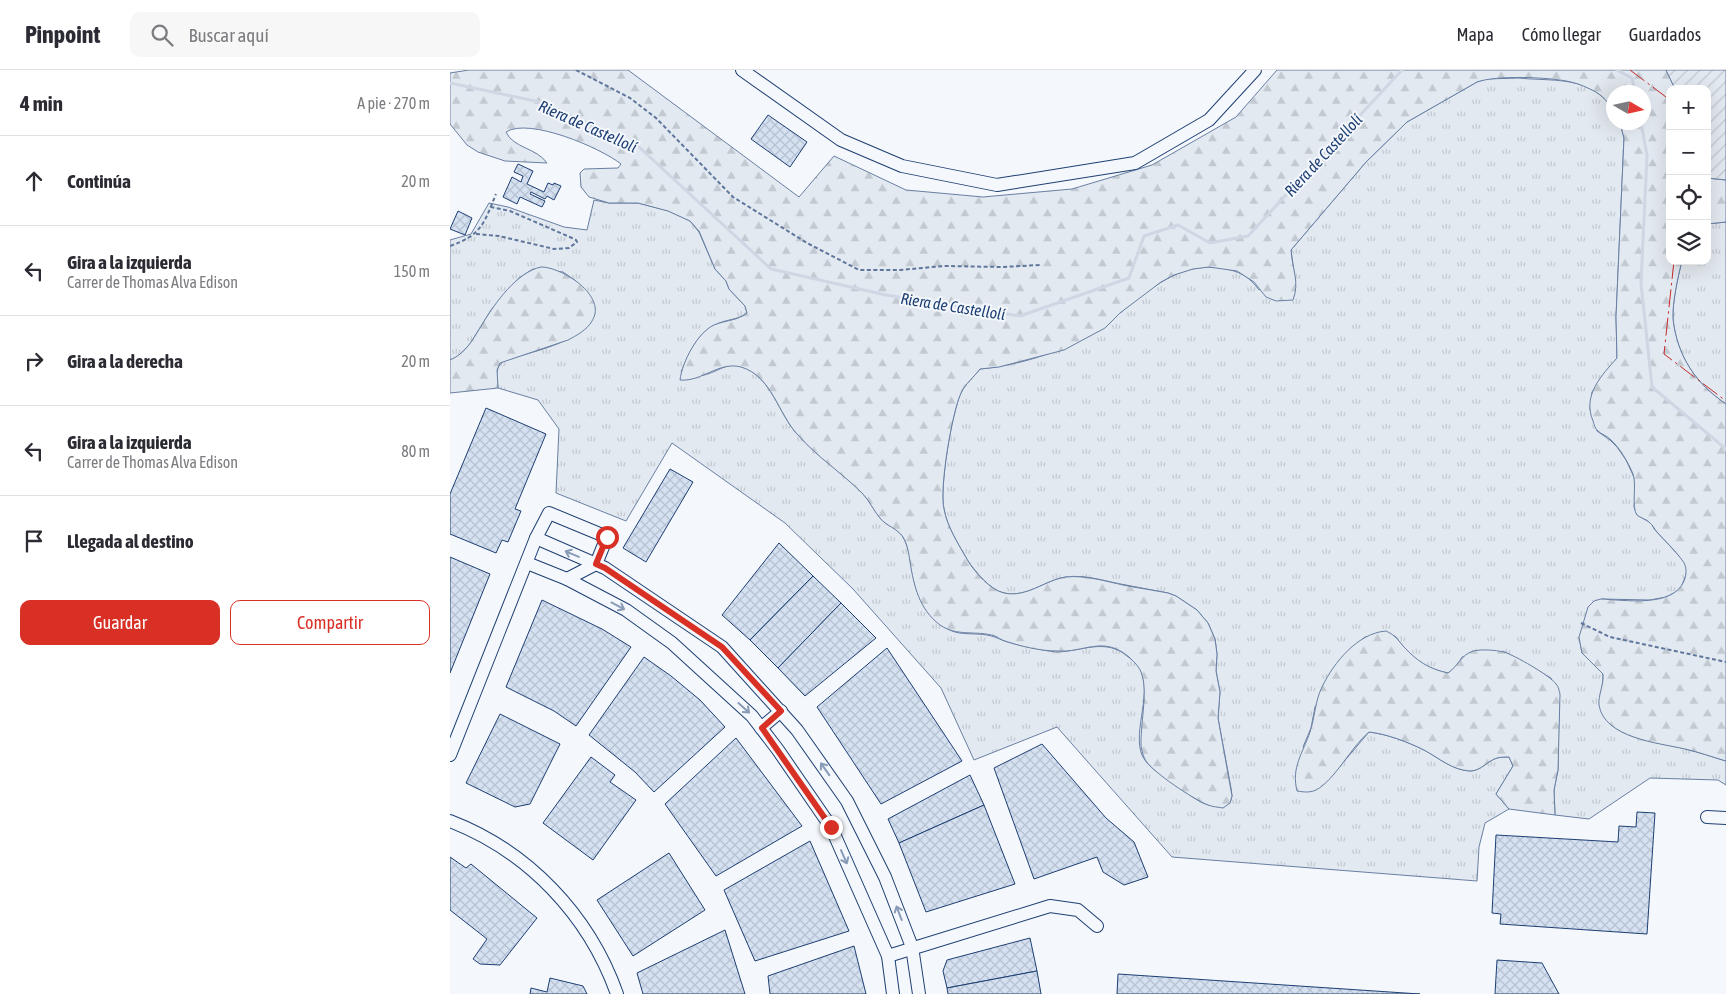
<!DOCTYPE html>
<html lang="es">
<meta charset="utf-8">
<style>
body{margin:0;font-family:"Asap Condensed",sans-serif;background:#f7f7f7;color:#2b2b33}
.controls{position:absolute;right:15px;top:15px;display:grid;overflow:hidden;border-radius:10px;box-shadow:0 5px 20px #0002}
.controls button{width:45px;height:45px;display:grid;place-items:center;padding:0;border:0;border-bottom:1px solid #e1e1e2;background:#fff;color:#2b2b33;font:25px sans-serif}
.compass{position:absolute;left:1156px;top:15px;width:45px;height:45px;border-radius:50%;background:#fff;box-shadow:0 5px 20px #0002;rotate:99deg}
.stop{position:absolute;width:15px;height:15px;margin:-11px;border:4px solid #d93025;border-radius:50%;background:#fff}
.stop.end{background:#d93025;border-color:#fff;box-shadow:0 1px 5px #0008}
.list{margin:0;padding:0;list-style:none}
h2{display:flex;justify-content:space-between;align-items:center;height:65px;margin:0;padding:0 20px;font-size:21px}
h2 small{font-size:16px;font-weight:400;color:#7c7c81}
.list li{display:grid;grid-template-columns:32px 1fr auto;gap:15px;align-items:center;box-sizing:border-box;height:90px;padding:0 20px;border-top:1px solid #e1e1e2}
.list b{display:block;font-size:19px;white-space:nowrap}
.list p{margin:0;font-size:16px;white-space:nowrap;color:#7c7c81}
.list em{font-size:16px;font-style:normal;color:#7c7c81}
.actions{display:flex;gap:10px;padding:15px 20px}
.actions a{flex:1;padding:11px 0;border:1px solid #d93025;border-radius:10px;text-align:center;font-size:18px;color:#d93025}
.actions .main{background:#d93025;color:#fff}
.icon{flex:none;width:28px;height:28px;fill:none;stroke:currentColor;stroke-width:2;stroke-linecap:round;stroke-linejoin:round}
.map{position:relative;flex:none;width:1276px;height:924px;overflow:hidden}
header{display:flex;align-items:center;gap:30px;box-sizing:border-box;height:70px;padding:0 25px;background:#fff;border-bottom:1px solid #e1e1e2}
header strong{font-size:24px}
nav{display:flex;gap:28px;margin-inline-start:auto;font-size:18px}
.search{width:350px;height:45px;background:#f7f7f7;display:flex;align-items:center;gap:12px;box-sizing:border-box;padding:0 18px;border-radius:10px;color:#7c7c81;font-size:19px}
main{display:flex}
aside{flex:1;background:#fff}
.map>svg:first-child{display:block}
.grass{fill:url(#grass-tufts);stroke:#687fa3}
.forest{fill:url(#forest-firs);stroke:#687fa3}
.garden{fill:url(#garden-furrows);stroke:#687fa3}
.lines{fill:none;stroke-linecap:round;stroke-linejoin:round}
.stream{stroke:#cfd7e4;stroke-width:3}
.building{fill:url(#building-cross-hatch);stroke:#1d3f73}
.minor-casing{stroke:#1d3f73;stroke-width:14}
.path{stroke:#5e769c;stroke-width:2;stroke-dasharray:4 2.5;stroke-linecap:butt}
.minor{stroke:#f4f7fb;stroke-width:12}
.power{stroke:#c62828;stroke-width:1;stroke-dasharray:18 4 2.5 4;stroke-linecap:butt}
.oneway{stroke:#889bb7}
.route{stroke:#d93025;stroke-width:6}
.labels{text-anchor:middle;stroke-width:4;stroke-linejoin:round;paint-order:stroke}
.water-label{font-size:16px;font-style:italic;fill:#1d3f73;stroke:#f4f7fb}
</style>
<header>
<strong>Pinpoint</strong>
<div class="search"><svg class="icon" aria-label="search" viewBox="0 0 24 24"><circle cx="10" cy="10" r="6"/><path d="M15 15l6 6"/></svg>Buscar aquí</div>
<nav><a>Mapa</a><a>Cómo llegar</a><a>Guardados</a></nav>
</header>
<main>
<aside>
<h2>4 min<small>A pie · 270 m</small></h2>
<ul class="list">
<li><svg class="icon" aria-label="ahead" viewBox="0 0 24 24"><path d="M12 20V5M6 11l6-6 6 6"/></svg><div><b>Continúa</b></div><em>20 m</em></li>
<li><svg class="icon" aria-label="left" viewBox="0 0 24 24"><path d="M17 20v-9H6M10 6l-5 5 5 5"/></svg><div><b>Gira a la izquierda</b><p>Carrer de Thomas Alva Edison</p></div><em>150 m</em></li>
<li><svg class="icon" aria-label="right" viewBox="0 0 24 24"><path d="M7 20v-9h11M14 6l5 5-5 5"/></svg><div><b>Gira a la derecha</b></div><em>20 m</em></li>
<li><svg class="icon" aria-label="left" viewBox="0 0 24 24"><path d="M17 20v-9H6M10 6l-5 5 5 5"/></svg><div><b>Gira a la izquierda</b><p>Carrer de Thomas Alva Edison</p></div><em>80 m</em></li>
<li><svg class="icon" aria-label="arrive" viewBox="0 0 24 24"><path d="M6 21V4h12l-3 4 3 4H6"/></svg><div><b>Llegada al destino</b></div></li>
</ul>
<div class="actions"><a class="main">Guardar</a><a>Compartir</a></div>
</aside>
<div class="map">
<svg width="1276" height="924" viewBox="0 0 1276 924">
<defs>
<pattern id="grass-tufts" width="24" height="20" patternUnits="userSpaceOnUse" patternTransform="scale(1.25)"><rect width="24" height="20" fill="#e3e9f0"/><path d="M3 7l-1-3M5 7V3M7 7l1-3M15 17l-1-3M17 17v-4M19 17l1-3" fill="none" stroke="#c2c9d1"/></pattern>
<pattern id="forest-firs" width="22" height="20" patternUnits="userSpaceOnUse" patternTransform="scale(1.25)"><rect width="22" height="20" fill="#e3e9f0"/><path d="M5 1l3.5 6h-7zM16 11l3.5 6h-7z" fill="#c2c9d1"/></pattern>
<pattern id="garden-furrows" width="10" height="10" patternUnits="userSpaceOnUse" patternTransform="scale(1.25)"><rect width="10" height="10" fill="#e3e9f0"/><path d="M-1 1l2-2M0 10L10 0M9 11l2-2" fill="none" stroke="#c2c9d1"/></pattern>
<pattern id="building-cross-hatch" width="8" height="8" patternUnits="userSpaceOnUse" patternTransform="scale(1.25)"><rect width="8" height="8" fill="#d5e0f0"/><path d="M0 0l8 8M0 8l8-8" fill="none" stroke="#b6c1d1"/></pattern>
</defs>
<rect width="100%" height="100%" fill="#f4f7fb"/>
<g class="grass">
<path d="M1069,8C1096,11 1127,7 1149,24C1154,28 1159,33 1163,38L1164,52L1170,53L1174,68L1166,247L1167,288L1142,322L1140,339L1147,361L1160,370L1167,377L1176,390L1183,405L1186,413L1184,437L1187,445L1201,453L1205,460L1233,490L1237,498L1236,505L1230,520L1216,527L1200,530L1151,529L1129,567L1132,583L1153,604C1154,617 1147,630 1152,642C1164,671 1213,672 1239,680C1251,683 1263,687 1276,691V715L1268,710L1200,708L1139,749L1105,745L1104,720L1108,700L1109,635L1101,608L1055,582L1012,587L1006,598L998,603C972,598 960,586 945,566L915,567L899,580L865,637L861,658L853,677L880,708L919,662C937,664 958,672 974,680C989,688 1002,700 1020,701C1031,701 1037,691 1047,688C1051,687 1055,687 1059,687L1063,696L1046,724L1059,739L1035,753L1029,777L1027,811L722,787L607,657L524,690L491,618L403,519L335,453L222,373L176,451L106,423L109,359L88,330L48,318C47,306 44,296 56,290C85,281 113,276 137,257L126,211L113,202L83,199L69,208L41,240L20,274L7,287L0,290V170L21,164L39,133L58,137L114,157L137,160L144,130L159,133H188L219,141L240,151L249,162L265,199L276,211L279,219L295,236L297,243C289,249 281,249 272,252C248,260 240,281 231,302C237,304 248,307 254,305C268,302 278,291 293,297C323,309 328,344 348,365C368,387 393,403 414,425C420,432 424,440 430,448C436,456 449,458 454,469C459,478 460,490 462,500C466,526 476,550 502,561C511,565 527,563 537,565C543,566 547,568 552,570C561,574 599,582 608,582C632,581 656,568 677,586C681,589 686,593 689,597C704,620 682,661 692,685C698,698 711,704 722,712C730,718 750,734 759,735C766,735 773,734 780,733L782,726L781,718L768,648L770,622L766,601L767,584L765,569L758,553L747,540L726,526L718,523C704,520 690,518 676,515C657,512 636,504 616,507C595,510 577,528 554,523C540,520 526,502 518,491C509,475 497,457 494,439C489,419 502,342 511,323C515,314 524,307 530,299C573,295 616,280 653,258C660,255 664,248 670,243C700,219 730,192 771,198C789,201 799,206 809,220L844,202L841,180L916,92L957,52L1027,12L1036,9Z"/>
<path d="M1276,152V334C1246,314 1227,286 1223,249C1222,234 1228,206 1232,191H1257V154Z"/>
</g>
<g class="forest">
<path d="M19,0H178L349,127L384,86L456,120L533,127L622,119L702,95L786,47L827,0H1216L1225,19H1220V191H1232C1228,206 1222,234 1223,249C1227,286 1246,314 1276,334V691C1262,687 1249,682 1235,679C1209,673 1154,668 1149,635C1148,625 1154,615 1153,604L1132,583L1129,567L1138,537L1144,531L1151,529C1174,530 1223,538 1234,511C1237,503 1237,496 1232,490C1225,480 1215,471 1207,462C1204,459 1203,455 1200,453C1197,449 1190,448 1187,445C1181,437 1187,415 1183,404C1178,392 1170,378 1160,369C1157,366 1151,364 1148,361C1145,359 1144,354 1143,351C1132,325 1152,305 1167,288L1166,247L1174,68L1170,53L1194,52V22H1164L1163,38C1158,33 1153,26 1146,22C1138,18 1130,14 1121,12C1100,7 1046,5 1027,12L957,52L916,92L841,180C842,199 850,212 843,230L826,231L816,227L804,212L787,201L759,197L743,199L724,205L711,212L670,243L655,258L614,280L549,297L530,299C524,307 515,314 511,323C502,342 489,419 494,439C497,457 509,475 518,491C525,502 540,520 554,523C577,528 595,510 616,507C634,505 655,511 673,515C687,518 703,520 718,523L726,526L747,540L758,553L765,569L767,584L766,601L770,622L768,648L782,726L780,733L773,738C768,737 763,737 758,735C743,729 704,703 696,691C693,686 692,682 691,676C690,656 698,622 692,605C690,597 684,592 679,587C653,565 634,583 607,581C590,581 570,576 555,571C551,570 548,567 545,566C525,560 508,567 490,555C469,539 464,516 460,492C459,484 457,473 453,467C447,458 436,456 430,448C423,440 420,431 412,423C392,403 367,387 348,365C328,344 322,306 291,297C269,291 252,312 230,310C232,292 248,262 264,255C276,250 287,251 297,243L295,236L279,219L276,211L265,199L249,161L240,151L218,141L188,133H159L139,127L131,117L130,103L134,99L168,98L171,94C151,78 79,47 56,62C63,78 87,78 97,93L55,91L28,82L17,75L0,54V3Z"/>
<polygon points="1257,108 1276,110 1276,152 1257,154"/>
<path d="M91,197C112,197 158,226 142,251C138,259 126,266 118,270L50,293L47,300L48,318L0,323V290C17,283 24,267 33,253C45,233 67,202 91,197Z"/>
<path d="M936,561C945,565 948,570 954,577C967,591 979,599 998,603C1008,596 1011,585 1023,581C1033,579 1044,580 1054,582C1064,585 1101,606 1106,614C1109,617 1109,621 1110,624L1108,700L1104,720L1105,745L1059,739L1046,724L1063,696L1059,687C1055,687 1051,687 1047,688C1037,691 1031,701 1020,701C1002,700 989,688 974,680C958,672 937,664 919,662C901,677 885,710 866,720C859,723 854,722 847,721C841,697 853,683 860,662C865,647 865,631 872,617C884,592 908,563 936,561Z"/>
</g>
<polygon class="garden" points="1216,0 1276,0 1276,110 1257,108 1257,19 1225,19"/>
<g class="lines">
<g class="stream">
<polyline points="1167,0 1182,8 1185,22"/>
<polyline points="0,13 94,33 189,77 321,199 436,225 570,246 679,208 694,166 728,155 760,173 798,166 952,0"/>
<polyline points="1191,52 1197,86 1191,213 1202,317 1276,379"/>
</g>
</g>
<g class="building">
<polygon points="318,45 357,72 340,97 301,69"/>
<polygon points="68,94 83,101 77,114 94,122 98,113 103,115 104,113 111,116 104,130 97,126 95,129 81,122 80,124 95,131 92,137 70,127 67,134 53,127 62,107 71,112 73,106 64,102"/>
<polygon points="8,141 22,148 15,165 0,159"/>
<polygon points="36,338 96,364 65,439 71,441 58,472 52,470 46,483 0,464 0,424"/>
<polygon points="220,399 243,412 196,492 173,478"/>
<polygon points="329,473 363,506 300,570 272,545"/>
<polygon points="0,487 40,504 0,603"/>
<polygon points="363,506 391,533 328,598 300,570"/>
<polygon points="92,530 152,559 181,577 126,656 104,641 56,617"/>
<polygon points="391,533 426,568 355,626 328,598"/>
<polygon points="437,578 512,691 431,734 367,637"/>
<polygon points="194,587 221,606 250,630 275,657 204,722 185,702 139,665"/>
<polygon points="50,644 110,674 80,734 65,737 16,713"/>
<polygon points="286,668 352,756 266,806 215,734"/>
<polygon points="592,674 656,748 684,772 698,807 674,815 653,802 647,787 584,809 544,698"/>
<polygon points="141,687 165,705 160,712 186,730 143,790 93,753"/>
<polygon points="520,705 534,735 449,773 438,749"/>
<polygon points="534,735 565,814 476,842 449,773"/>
<polygon points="1187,742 1205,743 1197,864 1050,854 1051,844 1042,843 1046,765 1168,772 1169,756 1186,757"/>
<polygon points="360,771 399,861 305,891 274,820"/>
<polygon points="219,783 255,840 183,886 147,830"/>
<polygon points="0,787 16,798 21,794 87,848 50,895 30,894 23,889 37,869 0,840"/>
<polygon points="275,860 295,924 193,924 187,903"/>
<polygon points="580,868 587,901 497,918 493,901 497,890"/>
<polygon points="404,876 416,924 320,924 318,906"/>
<polygon points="1047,890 1092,893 1109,924 1045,924"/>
<polygon points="587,901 591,924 498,924 497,918"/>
<polygon points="668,904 970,924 667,924"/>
<polygon points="100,908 133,916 137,924 80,924 81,918 97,922"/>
</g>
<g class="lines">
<defs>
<g id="minor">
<polyline points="292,0 391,70 452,96 547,115 685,93 759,50 805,0"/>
<polyline points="86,468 155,498 272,577 347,660 397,731 435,807 462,877 469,924"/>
<polyline points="77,493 117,509 176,540 222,573 302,646 328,680 381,757 438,886 443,924"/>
<polyline points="311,658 331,641"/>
<polyline points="0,685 86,468 99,443 157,467 146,494 117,509"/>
<polyline points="1257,747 1276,748"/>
<path d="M0,751C78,781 139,845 167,924"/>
<polyline points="438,886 600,836 628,840 647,856"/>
</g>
</defs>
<use href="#minor" class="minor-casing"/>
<g class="path">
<polyline points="126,0 180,28 206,48 283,127 357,173 409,200 450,200 494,196 552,197 590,195"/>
<polyline points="26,164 49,166 104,179 119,178 127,172 126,170 122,168 60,141 41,137"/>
<path d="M0,176C32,165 34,153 46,124"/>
<polyline points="1131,553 1160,567 1276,592"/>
</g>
<use href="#minor" class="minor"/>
<g class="power">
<polyline points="1180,0 1220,30"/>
<polyline points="1224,191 1214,284 1276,331"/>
</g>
</g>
<defs><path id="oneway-shaft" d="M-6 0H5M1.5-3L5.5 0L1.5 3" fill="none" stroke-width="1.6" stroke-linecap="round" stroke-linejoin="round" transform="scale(1.25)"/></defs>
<g class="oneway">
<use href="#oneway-shaft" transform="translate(122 484) rotate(-157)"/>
<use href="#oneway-shaft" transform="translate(168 536) rotate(28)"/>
<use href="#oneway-shaft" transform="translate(294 638) rotate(42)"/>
<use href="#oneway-shaft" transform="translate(375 699) rotate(-125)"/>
<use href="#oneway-shaft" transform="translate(394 787) rotate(66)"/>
<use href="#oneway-shaft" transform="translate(449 843) rotate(-111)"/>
</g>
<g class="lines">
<polyline class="route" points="157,467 146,494 155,498 272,577 331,641 312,658 381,757"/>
</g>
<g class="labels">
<g class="water-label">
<text transform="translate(138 56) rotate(24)" y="6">Riera de Castellolí</text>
<text transform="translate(873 85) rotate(-47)" y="6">Riera de Castellolí</text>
<text transform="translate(503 236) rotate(9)" y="6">Riera de Castellolí</text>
</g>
</g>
</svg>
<div class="controls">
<button>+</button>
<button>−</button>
<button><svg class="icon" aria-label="locate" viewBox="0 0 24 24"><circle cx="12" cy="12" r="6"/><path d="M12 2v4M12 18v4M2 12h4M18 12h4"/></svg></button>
<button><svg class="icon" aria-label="layers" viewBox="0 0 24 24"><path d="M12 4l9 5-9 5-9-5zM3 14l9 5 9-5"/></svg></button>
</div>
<svg class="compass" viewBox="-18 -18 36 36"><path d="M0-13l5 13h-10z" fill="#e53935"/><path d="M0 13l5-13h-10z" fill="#7c7c81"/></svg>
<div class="stop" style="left:157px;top:467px"></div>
<div class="stop end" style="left:381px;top:757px"></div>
</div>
</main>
